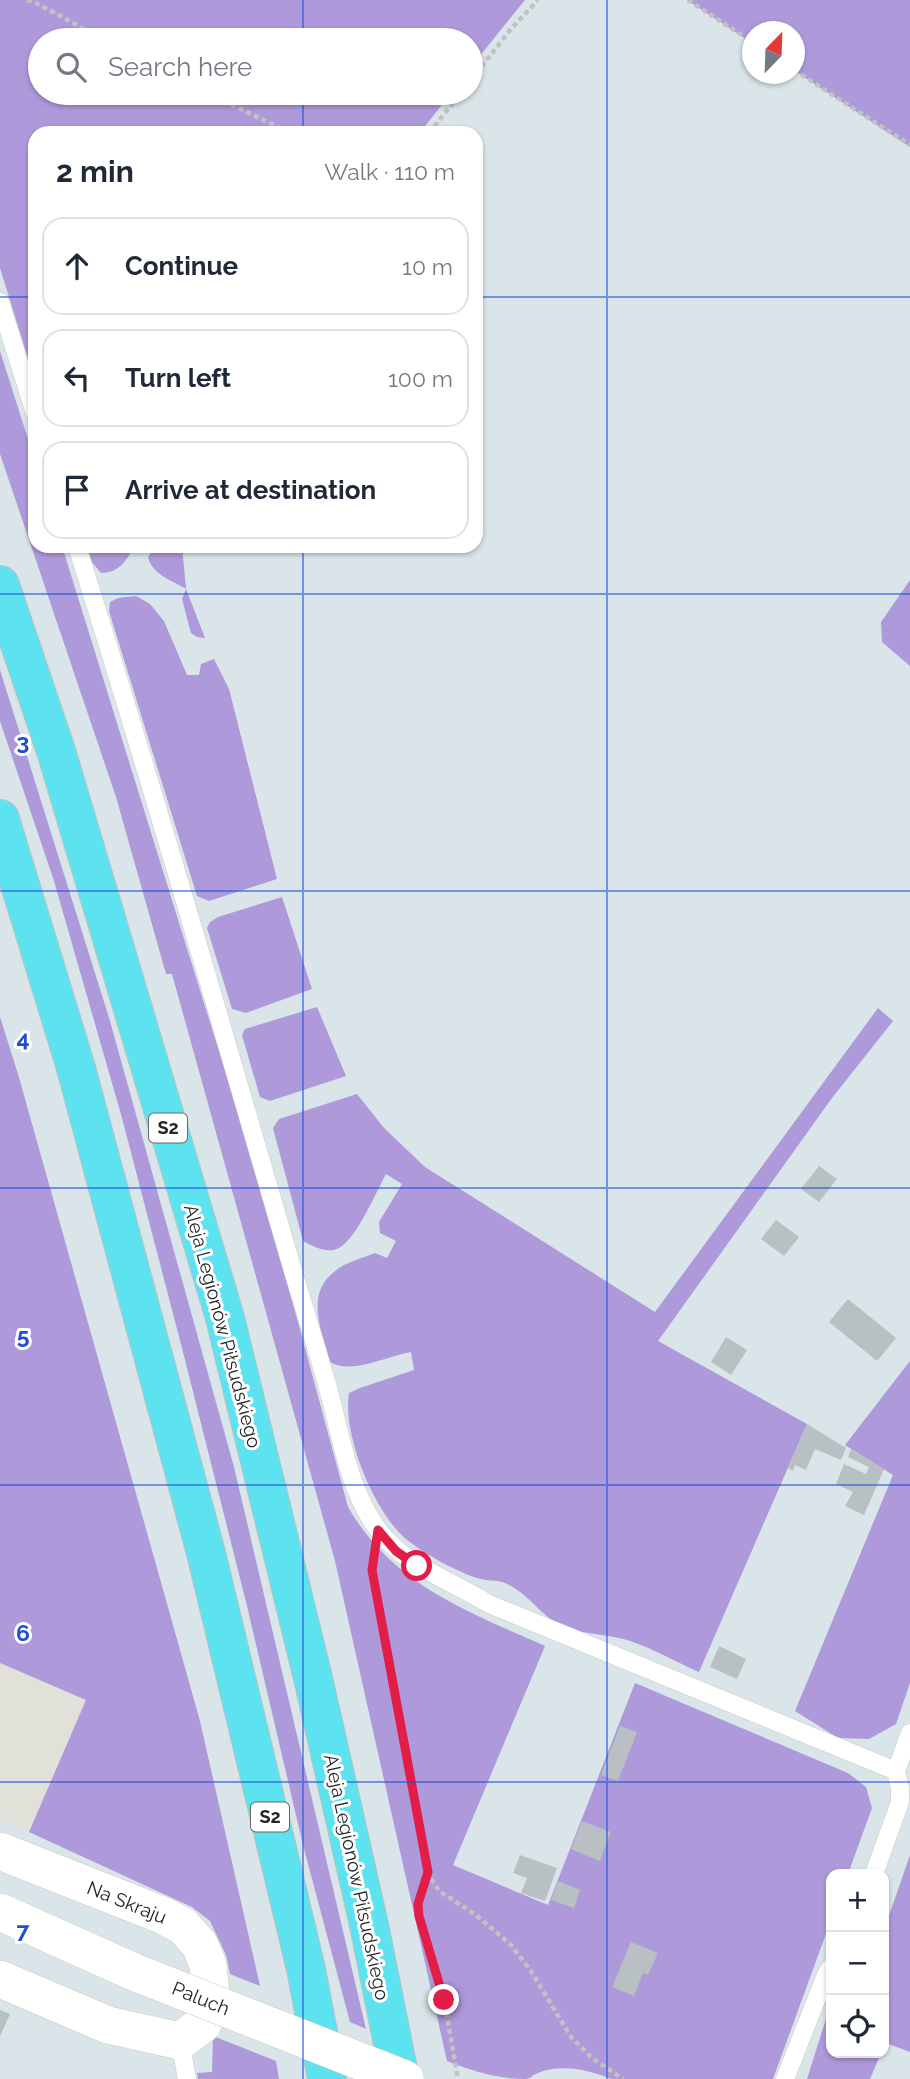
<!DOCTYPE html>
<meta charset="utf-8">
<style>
body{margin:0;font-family:Raleway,sans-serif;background:#f2f2f3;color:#1f2937}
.controls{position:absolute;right:21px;bottom:21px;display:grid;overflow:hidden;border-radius:14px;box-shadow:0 2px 5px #0004}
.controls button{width:63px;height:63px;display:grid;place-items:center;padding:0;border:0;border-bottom:2px solid #e0e1e3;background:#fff;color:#1f2937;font:35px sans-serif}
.compass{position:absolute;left:742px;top:21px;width:63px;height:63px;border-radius:50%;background:#fff;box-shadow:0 2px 5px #0004;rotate:23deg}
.stop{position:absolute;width:21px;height:21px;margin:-16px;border:5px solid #e11d48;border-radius:50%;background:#fff}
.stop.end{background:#e11d48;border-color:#fff;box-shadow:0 2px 7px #0008}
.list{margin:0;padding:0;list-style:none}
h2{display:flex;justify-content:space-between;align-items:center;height:91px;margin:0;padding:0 28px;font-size:30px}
h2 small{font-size:23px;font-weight:400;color:#747a83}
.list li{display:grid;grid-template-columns:46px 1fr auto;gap:21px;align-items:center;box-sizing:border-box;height:98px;margin:0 14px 14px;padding:0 14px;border:2px solid #e0e1e3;border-radius:21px}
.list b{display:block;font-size:26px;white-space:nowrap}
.list em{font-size:23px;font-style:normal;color:#747a83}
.icon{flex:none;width:38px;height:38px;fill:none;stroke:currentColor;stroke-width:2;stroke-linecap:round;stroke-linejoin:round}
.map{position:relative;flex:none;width:910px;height:2079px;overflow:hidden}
.search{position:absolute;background:#fff;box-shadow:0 2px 5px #0004;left:28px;top:28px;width:455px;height:77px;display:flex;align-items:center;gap:18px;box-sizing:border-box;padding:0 24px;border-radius:38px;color:#747a83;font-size:26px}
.panel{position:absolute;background:#fff;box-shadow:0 2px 5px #0004;left:28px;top:126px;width:455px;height:427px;border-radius:21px}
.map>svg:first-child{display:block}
.industrial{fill:#e1e0d9}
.green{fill:#ae99db}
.building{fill:#b9c0c3}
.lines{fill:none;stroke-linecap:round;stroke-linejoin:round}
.service-casing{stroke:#cfc8c1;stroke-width:19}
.minor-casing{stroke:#cfc8c1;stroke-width:38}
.motorway-casing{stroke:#c2c2c2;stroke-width:40}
.path{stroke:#c2c2c2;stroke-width:4.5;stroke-dasharray:5 3.5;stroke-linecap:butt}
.service{stroke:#fff;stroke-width:18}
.minor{stroke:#fff;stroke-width:37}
.motorway{stroke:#5de2ef;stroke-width:38}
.minor-bridge-casing{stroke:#cfc8c1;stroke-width:38;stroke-linecap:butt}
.minor-bridge{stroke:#fff;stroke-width:37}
.route{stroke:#e11d48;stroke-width:9}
.grid{fill:none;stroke:#1d4ed8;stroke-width:2;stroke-opacity:0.55}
.labels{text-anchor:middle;stroke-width:6;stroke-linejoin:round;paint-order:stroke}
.shield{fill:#fff;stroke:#676767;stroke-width:2}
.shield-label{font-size:18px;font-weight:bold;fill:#262626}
.street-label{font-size:19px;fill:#262626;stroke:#fff}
.grid-label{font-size:23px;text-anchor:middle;font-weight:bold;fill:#1d4ed8;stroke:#fff;stroke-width:6;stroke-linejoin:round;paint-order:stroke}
</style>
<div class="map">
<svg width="910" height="2079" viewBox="0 0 910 2079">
<rect width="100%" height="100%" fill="#d9e5e8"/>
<polygon class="industrial" points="0,1663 86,1700 29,1832 0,1819"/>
<g class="green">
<polygon points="0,0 525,0 471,67 471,40 40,40 40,93 451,93 420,133 35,133 35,381 0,268"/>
<polygon points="687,0 910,0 910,147 795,71 794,32 752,32 752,43"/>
<path d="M0,351L35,461V546H62L263,1193L348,1507C393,1585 467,1611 545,1646L453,1865L548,1905L635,1683L848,1773L866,1787L872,1808L848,1874H831V1920L773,2079H611C589,2070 559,2063 536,2074C530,2076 533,2078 526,2079C498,2079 472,2071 447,2061L335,1561L172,974H166L116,797L0,454Z"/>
<path d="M87,546H134C127,561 118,573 101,573L91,561Z"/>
<path d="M156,546H182L186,589L205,638L197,637L191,633L182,599L186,589C172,580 152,575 148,557Z"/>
<polygon points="910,580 910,666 882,642 881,622"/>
<polygon points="136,596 150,604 164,621 187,675 199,675 201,664 214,659 229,689 277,879 209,901 197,896 109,611 110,602 118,598"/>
<polygon points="0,670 110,1021 234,1467 366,2029 350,2022 303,1845 247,1606 183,1352 122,1118 54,881 0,721"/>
<polygon points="282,897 312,989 246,1013 232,1009 207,928 210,922 218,917"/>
<polygon points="317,1007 346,1076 270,1101 260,1097 242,1035 245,1029"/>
<path d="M878,1008L893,1021L832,1098L658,1341L807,1424L699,1672C676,1662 654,1649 630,1641C610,1634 587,1635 567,1628C541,1619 529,1591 502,1582C496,1580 488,1581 481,1579C460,1574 423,1553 406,1539C374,1512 342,1434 349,1393L360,1388L414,1370L411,1352C387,1356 351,1375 330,1362C322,1331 304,1295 335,1271C346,1262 363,1258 375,1253L387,1258L396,1241L380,1233L379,1222L402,1184L386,1174C376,1192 357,1238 339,1248C328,1254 314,1247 303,1241L273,1128L279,1119L357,1094L384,1128L425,1167L655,1312Z"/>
<polygon points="0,1017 18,1074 200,1721 260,1986 230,1974 226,1955 210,1921 192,1907 29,1832 86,1700 0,1663"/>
<polygon points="910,1361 910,1683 896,1724 869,1739 838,1738 795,1711 893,1475 845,1445"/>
<polygon points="910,1855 910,2052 886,2043 884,2048 884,1930"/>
<polygon points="831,2003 831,2053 881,2053 870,2079 807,2079"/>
<polygon points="213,2036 276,2061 279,2079 198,2079 197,2073 212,2072"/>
</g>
<g class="building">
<polygon points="819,1166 837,1179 819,1202 801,1189"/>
<polygon points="776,1220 799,1237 784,1256 761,1239"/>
<polygon points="848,1299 896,1338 877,1361 829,1322"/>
<polygon points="726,1337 747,1350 731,1375 711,1362"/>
<polygon points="807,1424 846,1448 841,1460 815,1449 806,1470 795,1465 793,1471 788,1468"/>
<polygon points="851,1449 884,1469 864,1515 845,1506 853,1492 836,1484 844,1464 866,1474 869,1467 848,1457"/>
<polygon points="719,1646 746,1659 737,1679 710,1667"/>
<polygon points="620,1726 637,1732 618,1781 601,1775"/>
<polygon points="582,1821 611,1832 600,1861 571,1849"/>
<polygon points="520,1855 557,1868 545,1901 521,1893 527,1878 513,1873"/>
<polygon points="558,1881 580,1890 574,1908 551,1900"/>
<polygon points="631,1942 658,1953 648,1975 643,1973 634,1996 612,1987"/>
<polygon points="0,2010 10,2014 0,2036"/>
</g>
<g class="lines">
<defs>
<g id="service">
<polyline points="0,302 35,413"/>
<path d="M77,546C152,784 221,1024 291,1264C303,1305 316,1346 328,1388C341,1435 348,1489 378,1530C406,1567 451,1580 489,1604L896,1771"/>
<polyline points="874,1874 900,1802 900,1788 896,1771 910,1733"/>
<polyline points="180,2041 187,2079"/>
<polyline points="785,2079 826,1975 831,1967"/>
</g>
<g id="minor">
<polyline points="0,1851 162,1915 183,1926 200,1945 208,1965 211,1994 203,2024 180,2041 108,2025 0,1979"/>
<polyline points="0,1912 134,1972"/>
</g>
<g id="motorway">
<polyline points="0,585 57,754 225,1318 313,1678 369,1925 400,2079"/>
<polyline points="0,819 76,1068 207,1557 306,1969 327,2079"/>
</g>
</defs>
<use href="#service" class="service-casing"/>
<use href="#minor" class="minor-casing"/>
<use href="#motorway" class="motorway-casing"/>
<g class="path">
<polyline points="27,0 36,3 105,40"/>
<polyline points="688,0 752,42"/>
<polyline points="794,70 910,145"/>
<polyline points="471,80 511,29 538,0"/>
<polyline points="208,93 290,133"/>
<polyline points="429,133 461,93"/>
<polyline points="373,1562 372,1570 427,1872 439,1891 476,1915 511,1945 531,1971 571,2037 592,2058 623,2079"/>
<polyline points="427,1873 418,1904 419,1916 444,2000 458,2079"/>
</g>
<use href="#service" class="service"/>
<use href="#minor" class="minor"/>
<use href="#motorway" class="motorway"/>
<defs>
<polyline id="minor-bridge" points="134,1972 405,2079"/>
</defs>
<use href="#minor-bridge" class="minor-bridge-casing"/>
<use href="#minor-bridge" class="minor-bridge"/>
</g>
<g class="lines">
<polyline class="route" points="417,1566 396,1551 378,1530 372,1570 428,1872 418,1904 419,1916 444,2000"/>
</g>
<path class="grid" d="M303,0V40M607,0V2079M303,93V133M0,297H35M476,297H910M303,546V2079M0,594H910M0,891H910M0,1188H910M0,1485H910M0,1782H910"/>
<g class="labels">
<g class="shield">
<rect x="149" y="1113.5" width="38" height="29" rx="5"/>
<rect x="251" y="1802.5" width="38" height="29" rx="5"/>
</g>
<g class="shield-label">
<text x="168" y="1134">S2</text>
<text x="270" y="1823">S2</text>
</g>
<g class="street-label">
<text transform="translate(223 1326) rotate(75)" y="7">Aleja Legionów Piłsudskiego</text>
<text transform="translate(357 1877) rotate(78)" y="7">Aleja Legionów Piłsudskiego</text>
<text transform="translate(127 1902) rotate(22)" y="7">Na Skraju</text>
<text transform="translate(201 1998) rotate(22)" y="7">Paluch</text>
</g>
</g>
<g class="grid-label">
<text x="23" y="750">3</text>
<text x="23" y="1047">4</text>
<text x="23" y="1344">5</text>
<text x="23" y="1641">6</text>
<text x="23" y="1938">7</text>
</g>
</svg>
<div class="controls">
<button>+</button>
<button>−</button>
<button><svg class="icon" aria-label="locate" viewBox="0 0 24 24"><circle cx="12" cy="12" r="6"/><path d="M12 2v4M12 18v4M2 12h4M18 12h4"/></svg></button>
</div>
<svg class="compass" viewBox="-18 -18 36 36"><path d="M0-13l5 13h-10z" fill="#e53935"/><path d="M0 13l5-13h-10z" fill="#747a83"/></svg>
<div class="stop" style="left:417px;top:1566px"></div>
<div class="stop end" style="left:444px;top:2000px"></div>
<div class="search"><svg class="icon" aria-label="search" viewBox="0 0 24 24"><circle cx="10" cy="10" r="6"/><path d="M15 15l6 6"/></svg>Search here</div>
<section class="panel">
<h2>2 min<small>Walk · 110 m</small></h2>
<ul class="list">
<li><svg class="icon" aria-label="ahead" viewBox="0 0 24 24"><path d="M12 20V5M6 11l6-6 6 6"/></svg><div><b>Continue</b></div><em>10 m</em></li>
<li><svg class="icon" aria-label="left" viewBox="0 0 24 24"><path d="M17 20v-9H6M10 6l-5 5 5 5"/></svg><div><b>Turn left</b></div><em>100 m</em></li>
<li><svg class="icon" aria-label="arrive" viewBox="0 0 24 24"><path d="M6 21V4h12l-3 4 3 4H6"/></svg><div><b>Arrive at destination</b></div></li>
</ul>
</section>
</div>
